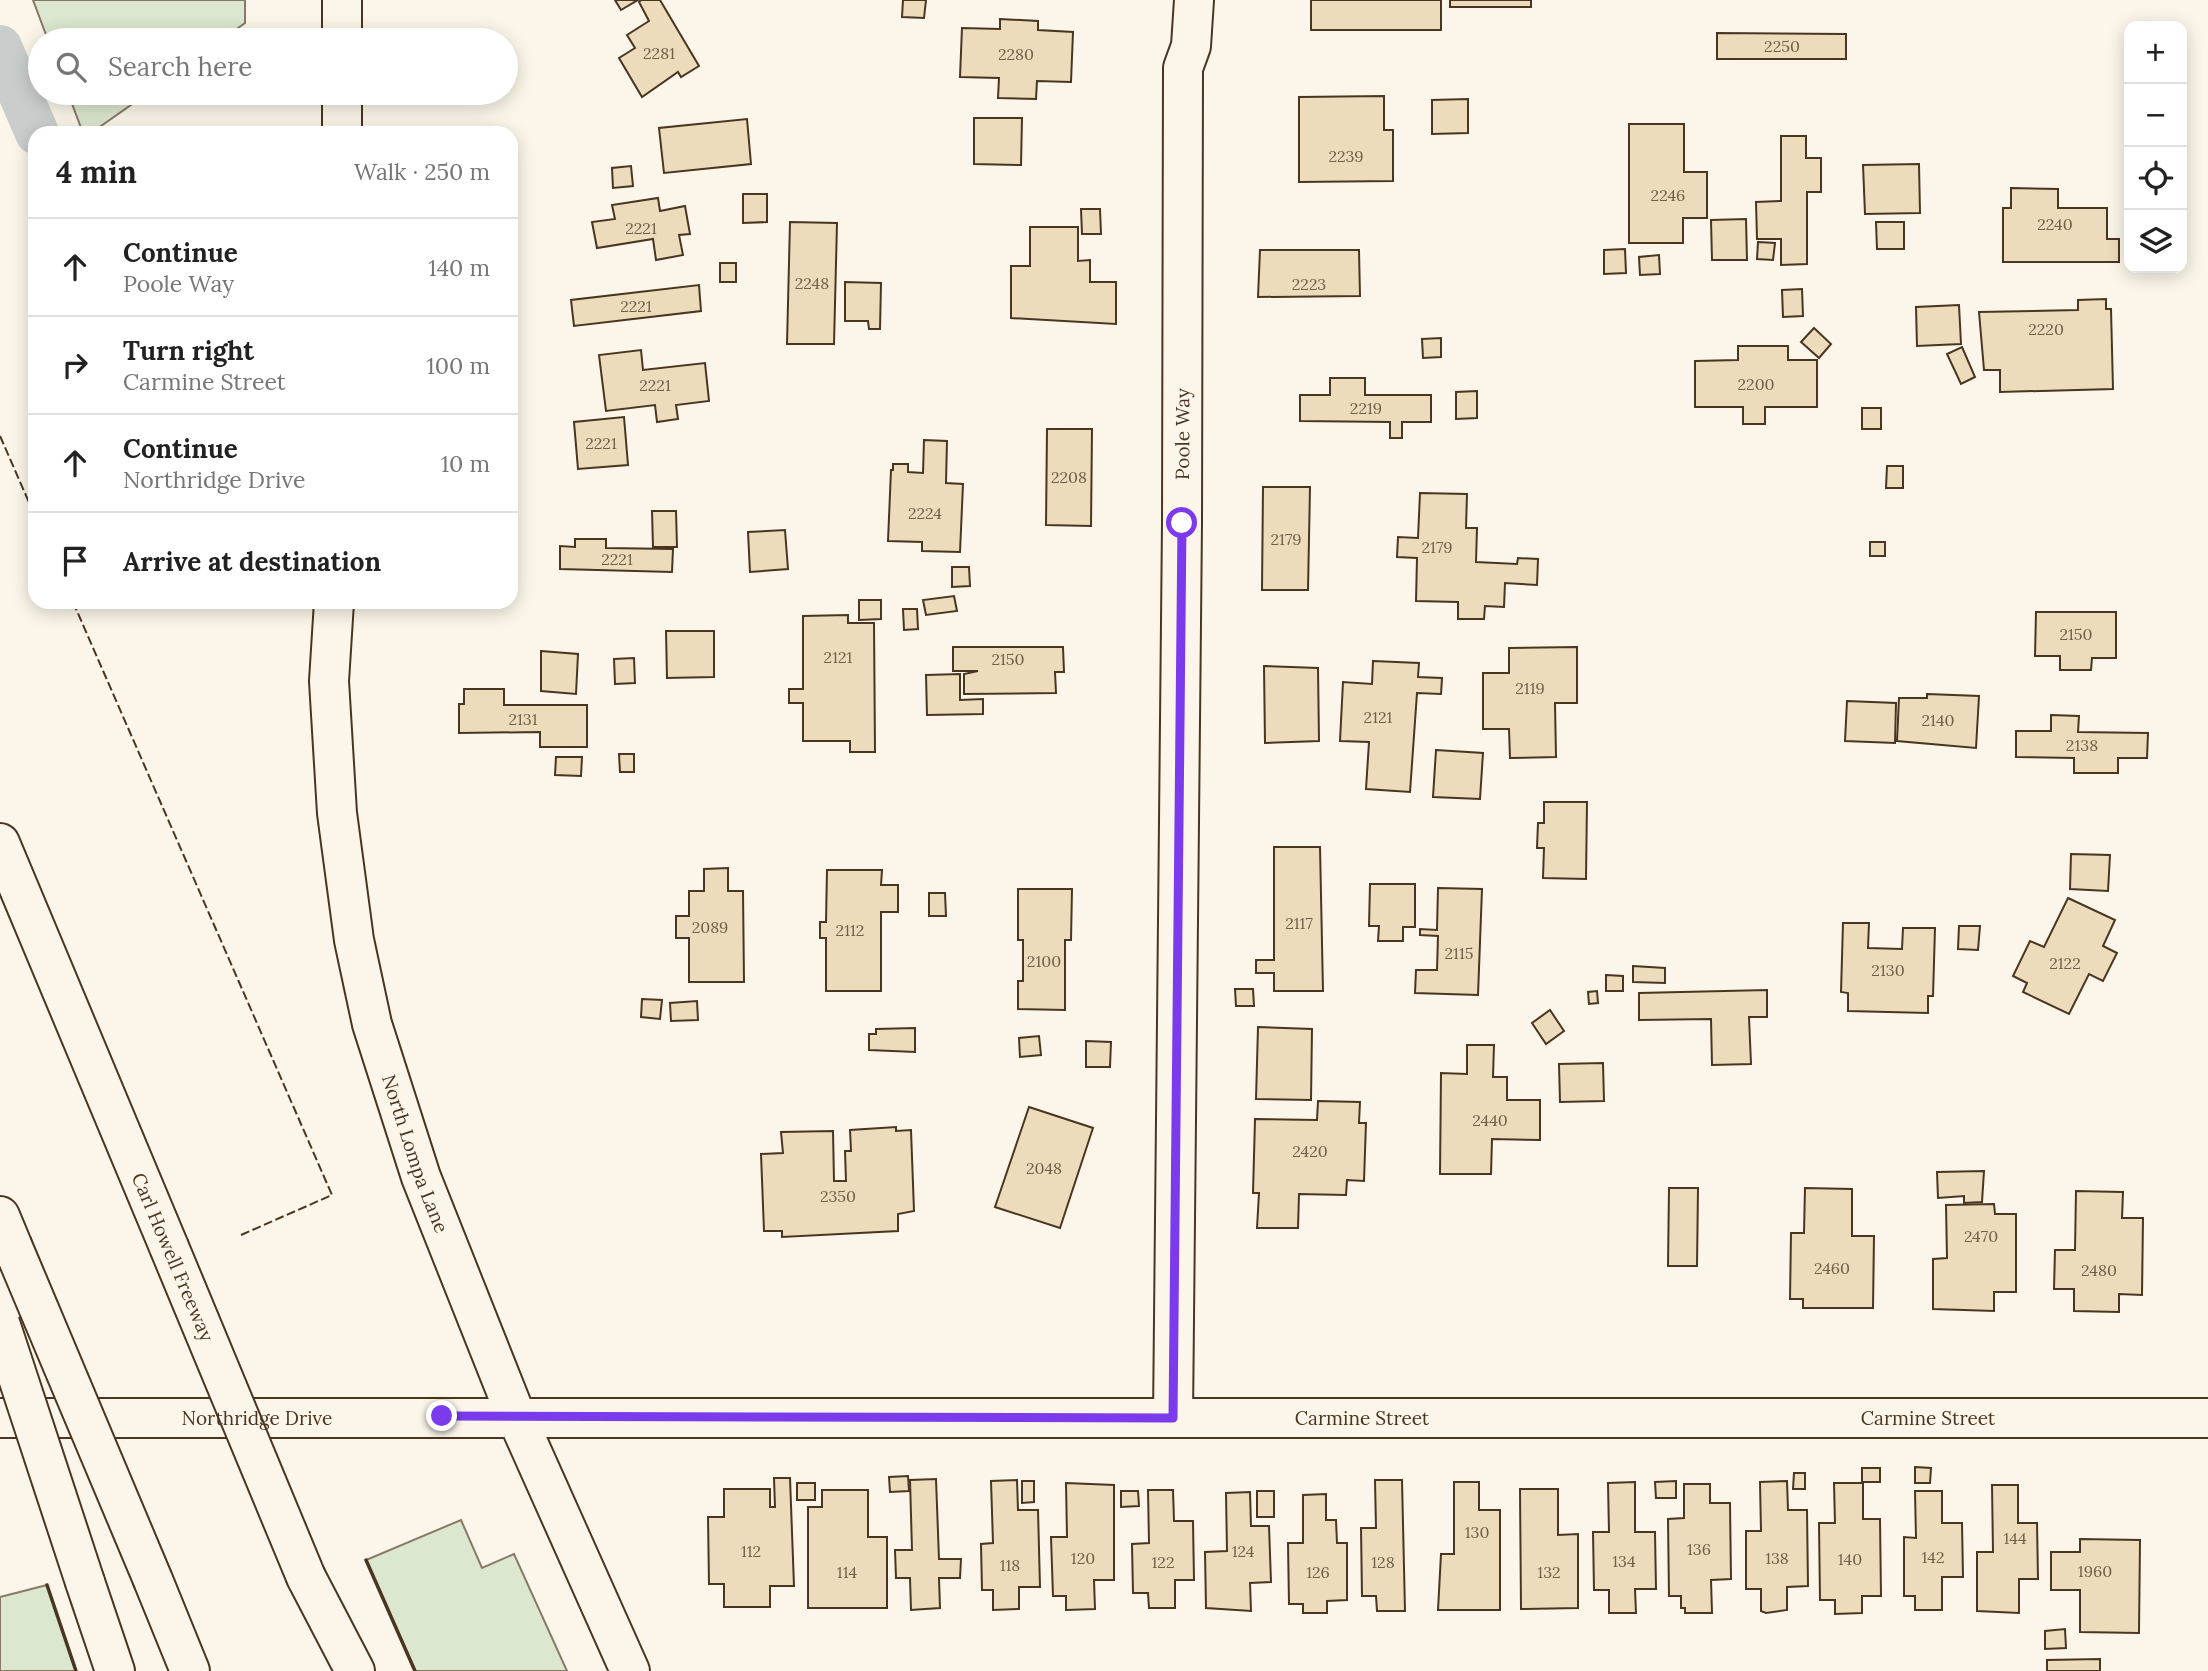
<!DOCTYPE html>
<meta charset="utf-8">
<style>
body{margin:0;font-family:Lora,serif;background:#f2f2f2;color:#222}
.controls{position:absolute;right:21px;top:21px;display:grid;overflow:hidden;border-radius:14px;box-shadow:0 4px 18px #0003}
.controls button{width:63px;height:63px;display:grid;place-items:center;padding:0;border:0;border-bottom:2px solid #e0e0e0;background:#fff;color:#222;font:35px sans-serif}
.stop{position:absolute;width:21px;height:21px;margin:-16px;border:5px solid #7c3aed;border-radius:50%;background:#fff}
.stop.end{background:#7c3aed;border-color:#fff;box-shadow:0 2px 7px #0008}
.list{margin:0;padding:0;list-style:none}
h2{display:flex;justify-content:space-between;align-items:center;height:91px;margin:0;padding:0 28px;font-size:30px}
h2 small{font-size:23px;font-weight:400;color:#767676}
.list li{display:grid;grid-template-columns:46px 1fr auto;gap:21px;align-items:center;box-sizing:border-box;height:98px;padding:0 28px;border-top:2px solid #e0e0e0}
.list b{display:block;font-size:26px;white-space:nowrap}
.list p{margin:0;font-size:23px;white-space:nowrap;color:#767676}
.list em{font-size:23px;font-style:normal;color:#767676}
.icon{flex:none;width:38px;height:38px;fill:none;stroke:currentColor;stroke-width:2;stroke-linecap:round;stroke-linejoin:round}
.map{position:relative;flex:none;width:2208px;height:1671px;overflow:hidden}
.search{position:absolute;background:#fff;box-shadow:0 4px 18px #0003;left:28px;top:28px;width:490px;height:77px;display:flex;align-items:center;gap:18px;box-sizing:border-box;padding:0 24px;border-radius:38px;color:#767676;font-size:26px}
.panel{position:absolute;background:#fff;box-shadow:0 4px 18px #0003;left:28px;top:126px;width:490px;height:483px;border-radius:21px}
.map>svg:first-child{display:block}
.green{fill:#dce7d0;stroke:#887966;stroke-width:2}
.lines{fill:none;stroke-linecap:round;stroke-linejoin:round}
.canal{stroke:#c9cecd;stroke-width:44}
.building{fill:#ecdcbc;stroke:#4a3520;stroke-width:2}
.minor-casing{stroke:#4a3520;stroke-width:42}
.highway-casing{stroke:#4a3520;stroke-width:42}
.minor{stroke:#fbf6e9;stroke-width:38}
.highway{stroke:#fbf6e9;stroke-width:38}
.highway-bridge-casing{stroke:#4a3520;stroke-width:42;stroke-linecap:butt}
.highway-bridge{stroke:#fbf6e9;stroke-width:38}
.fence{stroke:#4a3520;stroke-width:2;stroke-dasharray:9 3.5;stroke-linecap:butt}
.wall{stroke:#4a3520;stroke-width:3.5}
.route{stroke:#7c3aed;stroke-width:9}
.labels{text-anchor:middle;stroke-width:5;stroke-linejoin:round;paint-order:stroke}
.number-label{font-size:16px;fill:#725f47}
.street-label{font-size:19px;fill:#4a3520;stroke:#fbf6e9}
</style>
<div class="map">
<svg width="2208" height="1671" viewBox="0 0 2208 1671">
<rect width="100%" height="100%" fill="#fbf6e9"/>
<g class="green">
<polygon points="33,0 245,0 245,23 221,40 48,40"/>
<polygon points="68,93 148,93 91,133 83,133"/>
<polygon points="461,1520 482,1568 514,1554 567,1671 415,1671 366,1560"/>
<polygon points="47,1585 76,1671 0,1671 0,1597"/>
</g>
<g class="lines">
<polyline class="canal" points="0,47 37,133"/>
</g>
<g class="building">
<polygon points="615,0 638,0 621,10"/>
<polygon points="641,0 660,0 699,66 681,77 678,72 642,97 619,58 635,48 627,35 649,21 639,2"/>
<polygon points="903,0 926,0 924,18 902,17"/>
<rect x="1311" y="0" width="130" height="30"/>
<rect x="1450" y="0" width="81" height="7"/>
<polygon points="1000,19 1038,21 1038,30 1073,32 1071,82 1037,81 1036,99 998,98 999,78 960,77 962,28 1000,29"/>
<polygon points="1717,33 1846,34 1846,59 1717,59"/>
<polygon points="1384,96 1384,130 1393,130 1393,181 1299,182 1299,97"/>
<polygon points="1468,99 1468,133 1432,134 1432,100"/>
<polygon points="974,118 1022,118 1021,165 974,164"/>
<polygon points="747,119 751,164 664,173 659,128"/>
<polygon points="1629,124 1684,124 1684,172 1707,172 1707,218 1683,218 1683,243 1629,243"/>
<polygon points="1781,136 1806,136 1806,158 1821,158 1821,192 1807,192 1807,264 1781,265 1781,239 1757,239 1756,202 1781,201"/>
<polygon points="1919,164 1920,213 1865,214 1863,165"/>
<polygon points="631,166 633,186 613,188 612,168"/>
<polygon points="2011,188 2058,189 2058,208 2107,208 2107,239 2119,239 2119,262 2003,262 2003,208 2011,208"/>
<polygon points="743,194 767,194 767,222 743,223"/>
<polygon points="658,198 660,211 685,206 690,234 679,235 683,255 656,260 653,239 597,248 592,222 615,219 612,205"/>
<polygon points="1081,209 1100,209 1101,234 1082,234"/>
<polygon points="1746,219 1747,260 1712,260 1711,220"/>
<polygon points="790,222 837,223 834,344 787,344"/>
<polygon points="1876,222 1904,222 1904,249 1877,249"/>
<polygon points="1030,227 1078,227 1078,261 1090,260 1090,282 1116,282 1116,324 1011,318 1011,266 1030,266"/>
<polygon points="1758,242 1775,243 1773,260 1757,259"/>
<polygon points="1625,249 1626,273 1604,274 1604,250"/>
<polygon points="1260,250 1359,250 1360,296 1258,297"/>
<polygon points="1659,255 1660,274 1640,275 1639,257"/>
<rect x="720" y="263" width="16" height="19"/>
<polygon points="845,282 881,283 880,329 869,329 868,321 845,321"/>
<polygon points="699,285 701,311 574,326 571,300"/>
<polygon points="1802,289 1803,316 1783,317 1782,290"/>
<polygon points="2106,299 2106,309 2111,309 2113,389 2000,392 2000,370 1984,370 1979,312 2078,310 2078,300"/>
<polygon points="1959,305 1961,344 1917,346 1916,307"/>
<polygon points="1814,328 1831,344 1819,358 1801,342"/>
<polygon points="1441,338 1441,357 1423,358 1422,339"/>
<polygon points="1738,346 1788,346 1788,360 1817,360 1817,407 1765,407 1765,424 1743,424 1743,407 1695,407 1695,361 1738,360"/>
<polygon points="1962,347 1975,377 1961,384 1947,354"/>
<polygon points="641,350 643,370 705,363 709,401 676,405 678,419 657,422 655,405 606,411 599,355"/>
<polygon points="1330,378 1365,378 1365,395 1431,395 1431,422 1402,422 1402,438 1390,438 1390,422 1300,421 1300,395 1330,395"/>
<polygon points="1477,391 1477,418 1456,419 1456,392"/>
<rect x="1862" y="408" width="19" height="21"/>
<polygon points="624,417 628,465 578,469 574,422"/>
<polygon points="1047,429 1092,429 1091,526 1046,525"/>
<polygon points="924,440 947,441 946,483 963,484 960,552 922,551 922,542 888,541 891,470 893,470 893,464 908,464 908,472 923,473"/>
<polygon points="1887,466 1903,466 1903,488 1886,488"/>
<polygon points="1263,487 1310,487 1308,590 1262,590"/>
<polygon points="1420,493 1467,494 1466,528 1477,528 1476,562 1517,564 1518,558 1538,559 1537,585 1505,583 1504,607 1485,606 1484,619 1458,619 1458,602 1416,601 1417,558 1397,557 1398,537 1418,538"/>
<polygon points="652,511 676,511 677,547 653,547"/>
<polygon points="785,530 788,569 750,572 748,532"/>
<polygon points="575,539 606,539 606,548 673,549 672,572 560,569 560,546 575,547"/>
<rect x="1870" y="542" width="15" height="14"/>
<polygon points="952,567 969,567 970,586 952,587"/>
<polygon points="954,596 957,611 926,615 923,600"/>
<polygon points="859,600 881,600 881,619 859,620"/>
<polygon points="903,609 917,609 918,629 904,630"/>
<polygon points="2036,612 2116,612 2116,658 2092,658 2091,670 2060,670 2060,656 2035,656"/>
<polygon points="848,615 848,623 874,623 875,752 850,752 850,741 803,741 803,703 789,703 789,689 803,689 803,616"/>
<polygon points="666,631 714,631 714,677 667,678"/>
<polygon points="953,647 1063,647 1064,672 1055,672 1056,693 964,694 964,674 978,671 953,671"/>
<polygon points="1577,647 1577,703 1555,703 1556,757 1510,758 1509,729 1483,729 1483,673 1509,673 1509,648"/>
<polygon points="541,651 578,654 576,694 541,691"/>
<polygon points="634,658 635,683 615,684 614,659"/>
<polygon points="1373,661 1419,663 1418,677 1442,678 1441,694 1417,693 1410,792 1366,789 1369,742 1340,741 1343,682 1372,684"/>
<polygon points="1264,666 1318,668 1319,741 1265,743"/>
<polygon points="960,674 960,700 983,699 983,714 927,715 926,675"/>
<polygon points="464,689 504,689 504,705 587,705 587,747 540,747 540,732 459,733 459,704 464,704"/>
<polygon points="1927,694 1979,696 1976,748 1897,741 1899,698 1927,698"/>
<polygon points="1847,701 1896,703 1895,743 1845,741"/>
<polygon points="2051,715 2079,716 2078,732 2148,733 2147,758 2118,758 2118,773 2074,773 2074,758 2016,757 2016,731 2051,731"/>
<polygon points="1436,750 1483,753 1480,799 1433,797"/>
<polygon points="619,754 634,754 634,772 620,772"/>
<polygon points="556,757 582,757 581,776 555,775"/>
<polygon points="1544,802 1587,802 1586,879 1543,878 1544,848 1537,848 1538,823 1544,823"/>
<polygon points="1274,847 1320,847 1323,991 1274,991 1274,973 1256,973 1256,960 1274,960"/>
<polygon points="2071,854 2110,855 2108,891 2070,889"/>
<polygon points="728,868 728,891 743,891 744,982 689,982 689,938 676,938 676,916 689,916 689,891 704,891 704,869"/>
<polygon points="827,870 882,870 881,885 898,885 898,912 881,912 881,991 826,991 826,938 820,938 820,922 826,922"/>
<polygon points="1370,884 1415,884 1415,927 1403,927 1403,941 1378,941 1379,926 1369,926"/>
<polygon points="1438,888 1482,889 1478,995 1415,993 1416,970 1437,970 1438,936 1420,935 1420,929 1437,930"/>
<polygon points="1018,889 1072,889 1071,940 1065,940 1065,1010 1018,1009 1018,981 1023,981 1023,940 1018,940"/>
<polygon points="929,893 945,893 946,916 929,916"/>
<polygon points="2068,898 2115,920 2103,946 2117,953 2103,981 2089,974 2069,1014 2023,992 2027,983 2013,976 2030,941 2044,947"/>
<polygon points="1843,923 1869,923 1868,948 1902,949 1903,928 1935,928 1933,996 1928,996 1928,1013 1848,1011 1848,993 1841,992"/>
<polygon points="1959,926 1980,926 1978,950 1958,949"/>
<polygon points="1633,966 1665,968 1665,983 1633,982"/>
<polygon points="1606,975 1623,976 1623,991 1606,991"/>
<polygon points="1235,989 1253,989 1254,1006 1236,1006"/>
<polygon points="1767,990 1767,1017 1749,1017 1751,1064 1712,1065 1711,1019 1639,1020 1639,993"/>
<polygon points="1597,991 1598,1003 1589,1004 1588,992"/>
<polygon points="642,999 662,1000 660,1019 641,1017"/>
<polygon points="697,1001 698,1020 671,1021 670,1003"/>
<polygon points="1550,1010 1564,1031 1546,1044 1532,1023"/>
<polygon points="1258,1027 1312,1029 1311,1100 1256,1099"/>
<polygon points="915,1028 915,1052 869,1050 869,1034 876,1034 876,1029"/>
<polygon points="1039,1036 1041,1055 1020,1057 1019,1038"/>
<polygon points="1086,1041 1111,1042 1110,1067 1086,1067"/>
<polygon points="1467,1045 1494,1045 1493,1077 1507,1077 1507,1100 1540,1100 1540,1140 1492,1139 1491,1174 1440,1174 1441,1073 1467,1074"/>
<polygon points="1603,1063 1604,1101 1560,1102 1559,1064"/>
<polygon points="1318,1101 1360,1102 1359,1123 1366,1123 1364,1181 1347,1180 1346,1195 1299,1194 1298,1228 1257,1228 1259,1193 1253,1193 1255,1119 1317,1120"/>
<polygon points="1029,1107 1093,1128 1060,1228 995,1207"/>
<polygon points="896,1127 896,1131 911,1130 914,1211 898,1214 898,1231 782,1237 782,1231 764,1231 761,1154 783,1153 781,1132 833,1131 834,1181 846,1181 845,1151 851,1151 850,1130"/>
<polygon points="1984,1171 1982,1202 1964,1203 1964,1196 1938,1198 1937,1172"/>
<polygon points="1669,1188 1698,1188 1697,1266 1668,1266"/>
<polygon points="1805,1188 1852,1189 1852,1236 1874,1236 1873,1308 1803,1308 1803,1299 1790,1299 1791,1233 1804,1233"/>
<polygon points="2076,1191 2123,1192 2122,1218 2143,1218 2142,1295 2119,1294 2119,1312 2074,1311 2074,1289 2054,1289 2055,1250 2075,1250"/>
<polygon points="1994,1204 1995,1214 2016,1214 2016,1292 1994,1292 1994,1311 1933,1309 1933,1259 1947,1258 1946,1205"/>
<polygon points="1915,1467 1931,1468 1930,1483 1915,1483"/>
<rect x="1862" y="1468" width="18" height="14"/>
<polygon points="1794,1473 1805,1473 1805,1489 1793,1489"/>
<polygon points="908,1476 909,1491 890,1492 889,1477"/>
<polygon points="774,1478 790,1478 794,1586 770,1586 770,1607 724,1607 724,1584 709,1584 708,1517 724,1517 724,1489 770,1489 770,1507 775,1507"/>
<polygon points="936,1479 939,1559 961,1559 960,1578 939,1578 940,1608 911,1610 910,1578 896,1578 895,1550 912,1550 910,1480"/>
<polygon points="1017,1480 1018,1510 1038,1510 1040,1587 1019,1587 1019,1609 993,1610 993,1590 982,1590 981,1544 993,1543 991,1481"/>
<polygon points="1375,1480 1402,1480 1405,1611 1377,1611 1376,1596 1362,1596 1361,1528 1376,1528"/>
<polygon points="1022,1481 1034,1481 1034,1502 1022,1503"/>
<polygon points="1676,1481 1676,1498 1656,1498 1655,1482"/>
<polygon points="1787,1481 1788,1510 1807,1510 1808,1586 1787,1587 1787,1610 1766,1613 1761,1611 1761,1589 1746,1589 1746,1531 1761,1531 1760,1482"/>
<polygon points="1454,1482 1479,1482 1479,1510 1500,1510 1500,1610 1438,1610 1441,1554 1454,1554"/>
<polygon points="1635,1482 1635,1532 1655,1532 1656,1589 1635,1589 1636,1613 1609,1613 1609,1590 1594,1590 1593,1532 1609,1532 1608,1483"/>
<rect x="797" y="1483" width="18" height="17"/>
<polygon points="1066,1483 1114,1485 1114,1580 1094,1580 1095,1609 1066,1610 1066,1596 1053,1596 1051,1537 1067,1537"/>
<polygon points="1834,1483 1863,1483 1863,1519 1880,1519 1881,1596 1862,1596 1862,1613 1835,1614 1835,1600 1820,1600 1819,1523 1835,1523"/>
<polygon points="1684,1484 1710,1484 1710,1503 1730,1503 1731,1579 1711,1580 1712,1613 1685,1613 1685,1608 1681,1608 1681,1596 1669,1596 1668,1519 1684,1518"/>
<polygon points="1992,1485 2018,1485 2018,1523 2037,1523 2038,1579 2019,1579 2019,1613 1977,1611 1977,1552 1993,1552"/>
<polygon points="1520,1489 1558,1489 1558,1535 1578,1534 1578,1608 1521,1609"/>
<polygon points="822,1490 868,1490 868,1537 887,1537 887,1608 808,1608 808,1507 822,1507"/>
<polygon points="1148,1490 1173,1490 1174,1521 1193,1521 1194,1580 1175,1580 1175,1608 1149,1608 1148,1593 1133,1593 1132,1544 1149,1543"/>
<polygon points="1121,1491 1138,1491 1139,1506 1121,1507"/>
<rect x="1257" y="1491" width="17" height="26"/>
<polygon points="1915,1491 1942,1491 1942,1523 1962,1523 1963,1577 1942,1577 1942,1610 1915,1610 1915,1596 1904,1596 1904,1537 1916,1538"/>
<polygon points="1250,1492 1251,1526 1269,1526 1271,1582 1250,1583 1251,1611 1206,1608 1205,1552 1227,1551 1226,1493"/>
<polygon points="1326,1494 1326,1520 1336,1520 1337,1543 1347,1543 1347,1600 1327,1601 1327,1613 1303,1613 1303,1604 1289,1604 1288,1543 1303,1543 1303,1495"/>
<polygon points="2080,1539 2140,1540 2139,1633 2080,1632 2080,1590 2051,1590 2051,1552 2080,1552"/>
<polygon points="2065,1629 2066,1648 2045,1649 2045,1631"/>
<polygon points="2100,1659 2100,1671 2047,1671 2047,1660"/>
</g>
<g class="lines">
<defs>
<g id="minor">
<polyline points="342,0 342,40"/>
<polyline points="342,93 342,133"/>
<path id="s1" d="M334,602L329,681L337,813L354,940L372,1024L421,1177L516,1416L630,1671"/>
<path id="s2" d="M0,1418H2208"/>
<path id="s3" d="M1173,1418L1182,523L1183,68L1191,46L1194,0"/>
</g>
<g id="highway">
<polyline points="0,843 169,1247"/>
<polyline points="0,1216 12,1245"/>
<polyline points="306,1577 355,1671"/>
<polyline points="153,1580 190,1671"/>
<polyline points="85,1582 115,1671"/>
</g>
</defs>
<use href="#minor" class="minor-casing"/>
<use href="#highway" class="highway-casing"/>
<use href="#minor" class="minor"/>
<use href="#highway" class="highway"/>
<defs>
<g id="highway-bridge">
<polyline points="12,1245 153,1580"/>
<polyline points="169,1247 306,1577"/>
<polyline points="0,1323 85,1582"/>
</g>
</defs>
<use href="#highway-bridge" class="highway-bridge-casing"/>
<use href="#highway-bridge" class="highway-bridge"/>
<g class="fence">
<polyline points="0,436 35,516"/>
<polyline points="73,602 332,1195 241,1235"/>
</g>
<g class="wall">
<polyline points="366,1560 415,1671"/>
<polyline points="47,1585 76,1671"/>
</g>
</g>
<g class="lines">
<polyline class="route" points="442,1416 1173,1418 1182,523"/>
</g>
<g class="labels">
<g class="number-label">
<text x="1782" y="52">2250</text>
<text x="659" y="59">2281</text>
<text x="1016" y="60">2280</text>
<text x="1346" y="162">2239</text>
<text x="1668" y="201">2246</text>
<text x="2055" y="230">2240</text>
<text x="641" y="234">2221</text>
<text x="812" y="289">2248</text>
<text x="1309" y="290">2223</text>
<text x="636" y="312">2221</text>
<text x="2046" y="335">2220</text>
<text x="1756" y="390">2200</text>
<text x="655" y="391">2221</text>
<text x="1366" y="414">2219</text>
<text x="601" y="449">2221</text>
<text x="1069" y="483">2208</text>
<text x="925" y="519">2224</text>
<text x="1286" y="545">2179</text>
<text x="1437" y="553">2179</text>
<text x="617" y="565">2221</text>
<text x="2076" y="640">2150</text>
<text x="838" y="663">2121</text>
<text x="1008" y="665">2150</text>
<text x="1530" y="694">2119</text>
<text x="1378" y="723">2121</text>
<text x="523" y="725">2131</text>
<text x="1938" y="726">2140</text>
<text x="2082" y="751">2138</text>
<text x="1299" y="929">2117</text>
<text x="710" y="933">2089</text>
<text x="850" y="936">2112</text>
<text x="1459" y="959">2115</text>
<text x="1044" y="967">2100</text>
<text x="2065" y="969">2122</text>
<text x="1888" y="976">2130</text>
<text x="1490" y="1126">2440</text>
<text x="1310" y="1157">2420</text>
<text x="1044" y="1174">2048</text>
<text x="838" y="1202">2350</text>
<text x="1981" y="1242">2470</text>
<text x="1832" y="1274">2460</text>
<text x="2099" y="1276">2480</text>
<text x="1477" y="1538">130</text>
<text x="2015" y="1544">144</text>
<text x="1699" y="1555">136</text>
<text x="751" y="1557">112</text>
<text x="1243" y="1557">124</text>
<text x="1933" y="1563">142</text>
<text x="1083" y="1564">120</text>
<text x="1777" y="1564">138</text>
<text x="1850" y="1565">140</text>
<text x="1624" y="1567">134</text>
<text x="1163" y="1568">122</text>
<text x="1383" y="1568">128</text>
<text x="1010" y="1571">118</text>
<text x="2095" y="1577">1960</text>
<text x="847" y="1578">114</text>
<text x="1318" y="1578">126</text>
<text x="1549" y="1578">132</text>
</g>
<g class="street-label">
<text dy="7" stroke="none"><textPath href="#s3" startOffset="984">Poole Way</textPath></text>
<text dy="7" stroke="none"><textPath href="#s1" startOffset="562">North Lompa Lane</textPath></text>
<text transform="translate(173 1257) rotate(67)" y="7">Carl Howell Freeway</text>
<text dy="7" stroke="none"><textPath href="#s2" startOffset="257">Northridge Drive</textPath></text>
<text dy="7" stroke="none"><textPath href="#s2" startOffset="1362">Carmine Street</textPath></text>
<text dy="7" stroke="none"><textPath href="#s2" startOffset="1928">Carmine Street</textPath></text>
</g>
</g>
</svg>
<div class="controls">
<button>+</button>
<button>−</button>
<button><svg class="icon" aria-label="locate" viewBox="0 0 24 24"><circle cx="12" cy="12" r="6"/><path d="M12 2v4M12 18v4M2 12h4M18 12h4"/></svg></button>
<button><svg class="icon" aria-label="layers" viewBox="0 0 24 24"><path d="M12 4l9 5-9 5-9-5zM3 14l9 5 9-5"/></svg></button>
</div>
<div class="stop" style="left:1182px;top:523px"></div>
<div class="stop end" style="left:442px;top:1416px"></div>
<div class="search"><svg class="icon" aria-label="search" viewBox="0 0 24 24"><circle cx="10" cy="10" r="6"/><path d="M15 15l6 6"/></svg>Search here</div>
<section class="panel">
<h2>4 min<small>Walk · 250 m</small></h2>
<ul class="list">
<li><svg class="icon" aria-label="ahead" viewBox="0 0 24 24"><path d="M12 20V5M6 11l6-6 6 6"/></svg><div><b>Continue</b><p>Poole Way</p></div><em>140 m</em></li>
<li><svg class="icon" aria-label="right" viewBox="0 0 24 24"><path d="M7 20v-9h11M14 6l5 5-5 5"/></svg><div><b>Turn right</b><p>Carmine Street</p></div><em>100 m</em></li>
<li><svg class="icon" aria-label="ahead" viewBox="0 0 24 24"><path d="M12 20V5M6 11l6-6 6 6"/></svg><div><b>Continue</b><p>Northridge Drive</p></div><em>10 m</em></li>
<li><svg class="icon" aria-label="arrive" viewBox="0 0 24 24"><path d="M6 21V4h12l-3 4 3 4H6"/></svg><div><b>Arrive at destination</b></div></li>
</ul>
</section>
</div>
